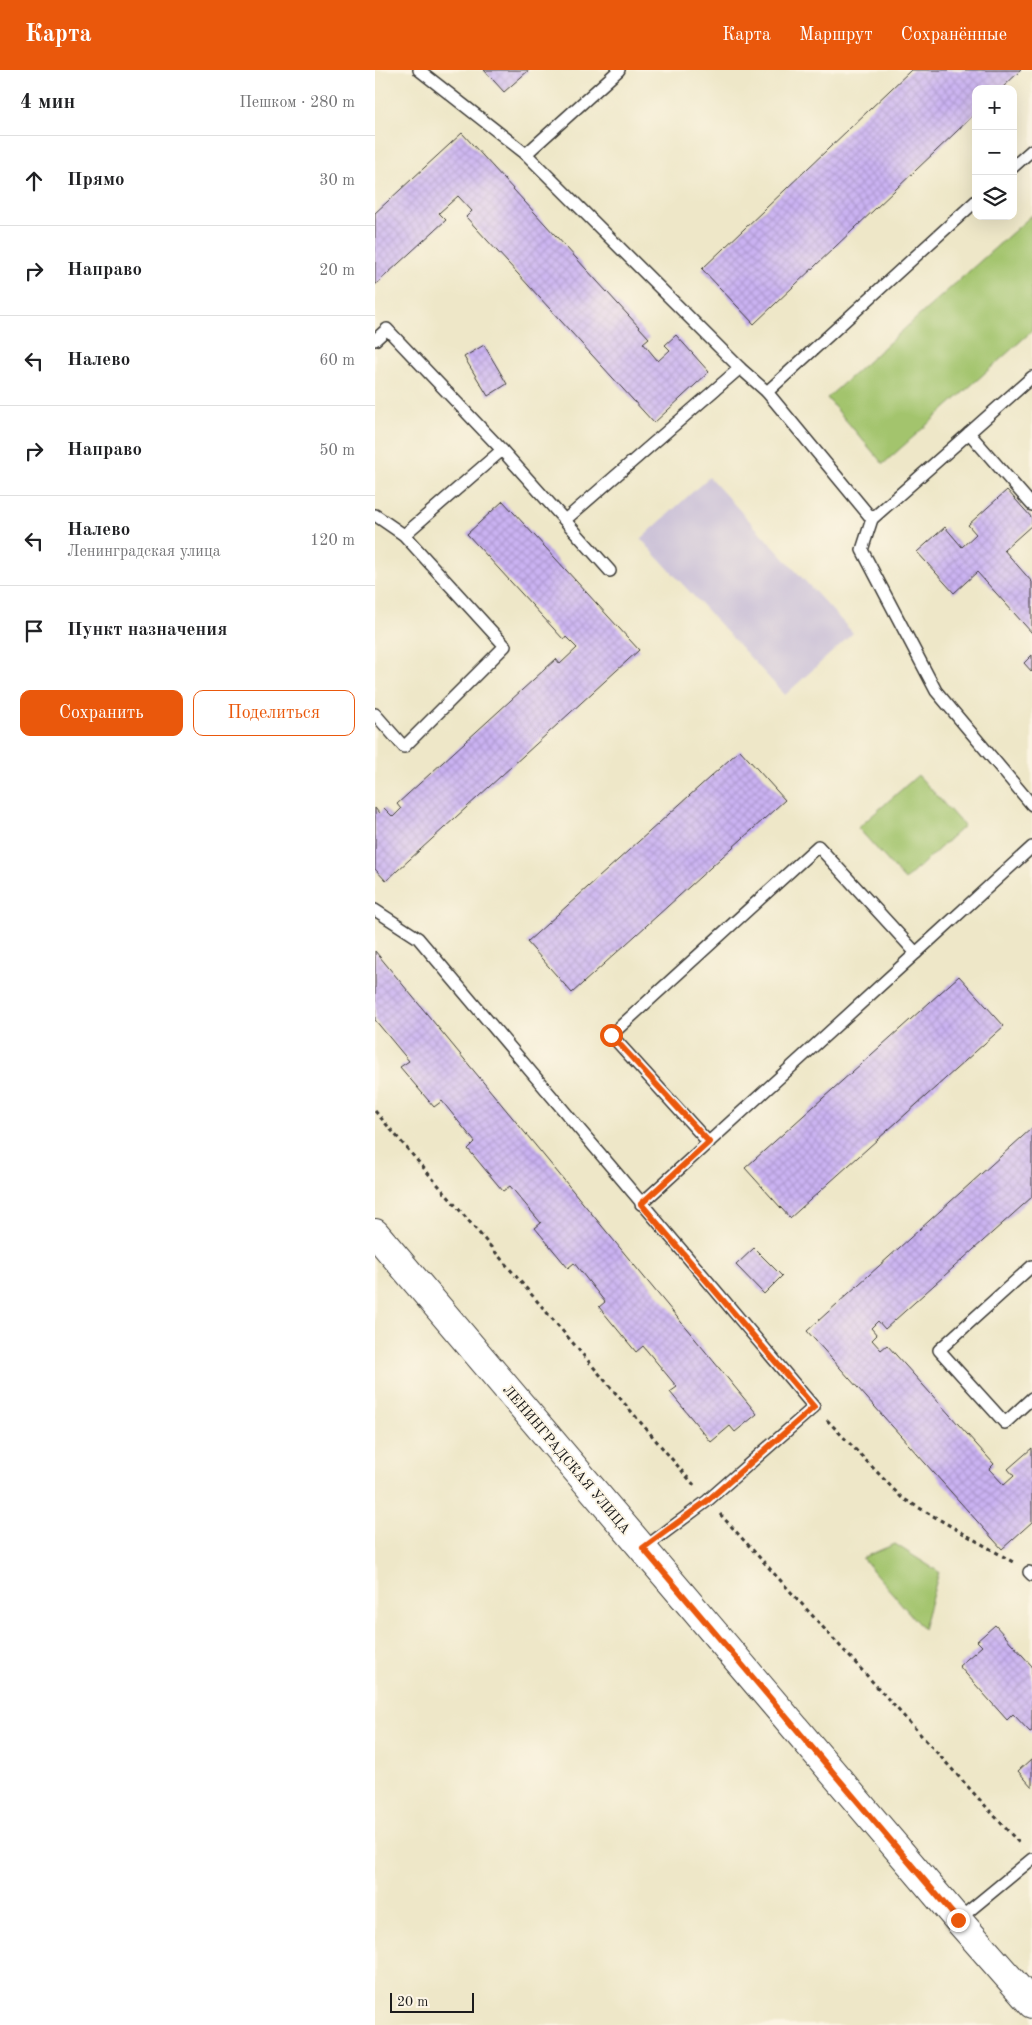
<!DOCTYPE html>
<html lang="ru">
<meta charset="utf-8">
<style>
body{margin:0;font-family:"Old Standard TT",serif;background:#f6f6f6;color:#202124}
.controls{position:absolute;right:15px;top:15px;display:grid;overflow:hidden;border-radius:10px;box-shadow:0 5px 20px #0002}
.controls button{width:45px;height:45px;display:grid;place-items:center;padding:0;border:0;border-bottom:1px solid #e0e0e0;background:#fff;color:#202124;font:25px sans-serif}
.scale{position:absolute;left:15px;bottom:12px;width:84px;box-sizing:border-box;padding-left:5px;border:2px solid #1c1c1c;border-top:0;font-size:14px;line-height:18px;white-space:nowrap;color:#1c1c1c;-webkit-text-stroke:4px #fcf5e5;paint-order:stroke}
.stop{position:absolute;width:15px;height:15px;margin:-11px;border:4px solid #ea580c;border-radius:50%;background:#fff}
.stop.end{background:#ea580c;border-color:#fff;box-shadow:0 1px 5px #0008}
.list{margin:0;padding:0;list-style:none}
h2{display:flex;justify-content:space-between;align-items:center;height:65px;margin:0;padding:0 20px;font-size:21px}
h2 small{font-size:16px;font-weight:400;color:#757577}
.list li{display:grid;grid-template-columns:32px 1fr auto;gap:15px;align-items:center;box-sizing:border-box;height:90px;padding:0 20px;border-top:1px solid #e0e0e0}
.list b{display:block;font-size:19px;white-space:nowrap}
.list p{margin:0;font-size:16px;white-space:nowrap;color:#757577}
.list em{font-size:16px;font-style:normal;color:#757577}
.actions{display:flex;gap:10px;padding:15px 20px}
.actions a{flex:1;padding:11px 0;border:1px solid #ea580c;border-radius:10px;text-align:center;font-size:18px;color:#ea580c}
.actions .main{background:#ea580c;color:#fff}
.icon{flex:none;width:28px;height:28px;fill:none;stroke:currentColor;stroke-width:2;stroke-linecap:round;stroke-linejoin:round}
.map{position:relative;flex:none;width:657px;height:1955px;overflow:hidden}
header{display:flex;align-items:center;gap:30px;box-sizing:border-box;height:70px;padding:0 25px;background:#ea580c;color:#fff}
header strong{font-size:24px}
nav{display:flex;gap:28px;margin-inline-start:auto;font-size:18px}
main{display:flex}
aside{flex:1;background:#fff}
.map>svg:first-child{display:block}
.industrial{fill:#c9bfd7}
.park{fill:#a3c46d;stroke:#607044}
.building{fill:url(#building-cross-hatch)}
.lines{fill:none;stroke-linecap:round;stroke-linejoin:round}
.lane-casing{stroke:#3c3a36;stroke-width:14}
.secondary-casing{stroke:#3c3a36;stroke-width:30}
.path{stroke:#3c3a36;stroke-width:3;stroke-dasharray:4 4;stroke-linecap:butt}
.lane{stroke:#fff;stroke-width:11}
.secondary{stroke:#fff;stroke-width:28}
.route{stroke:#ea580c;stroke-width:6}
.labels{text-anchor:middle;stroke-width:4;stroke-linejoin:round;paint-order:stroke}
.street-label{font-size:14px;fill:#1c1c1c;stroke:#fcf5e5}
</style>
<header>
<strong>Карта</strong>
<nav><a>Карта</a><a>Маршрут</a><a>Сохранённые</a></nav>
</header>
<main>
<aside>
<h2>4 мин<small>Пешком · 280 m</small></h2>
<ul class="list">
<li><svg class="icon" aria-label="ahead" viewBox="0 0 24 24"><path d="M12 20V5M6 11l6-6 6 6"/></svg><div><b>Прямо</b></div><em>30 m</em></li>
<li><svg class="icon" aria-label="right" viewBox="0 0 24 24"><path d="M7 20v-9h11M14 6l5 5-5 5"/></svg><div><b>Направо</b></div><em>20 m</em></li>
<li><svg class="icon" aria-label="left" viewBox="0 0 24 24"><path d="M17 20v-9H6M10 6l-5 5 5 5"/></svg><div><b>Налево</b></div><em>60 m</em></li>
<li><svg class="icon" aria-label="right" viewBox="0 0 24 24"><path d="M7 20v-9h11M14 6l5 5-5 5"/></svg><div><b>Направо</b></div><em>50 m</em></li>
<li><svg class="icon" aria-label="left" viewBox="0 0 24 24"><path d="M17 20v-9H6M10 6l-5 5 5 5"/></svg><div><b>Налево</b><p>Ленинградская улица</p></div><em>120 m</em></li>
<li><svg class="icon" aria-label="arrive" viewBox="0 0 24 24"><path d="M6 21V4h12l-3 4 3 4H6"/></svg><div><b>Пункт назначения</b></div></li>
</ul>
<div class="actions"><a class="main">Сохранить</a><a>Поделиться</a></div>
</aside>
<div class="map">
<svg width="657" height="1955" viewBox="0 0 657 1955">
<defs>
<pattern id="building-cross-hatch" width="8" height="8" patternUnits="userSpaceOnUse" patternTransform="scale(1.25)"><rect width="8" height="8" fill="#cab2f2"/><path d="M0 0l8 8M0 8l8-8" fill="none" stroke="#ad98cf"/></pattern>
</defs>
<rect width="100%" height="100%" fill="#fcf5e5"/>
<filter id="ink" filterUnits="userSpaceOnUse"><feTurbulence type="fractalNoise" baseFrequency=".02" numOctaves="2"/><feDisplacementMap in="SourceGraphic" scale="10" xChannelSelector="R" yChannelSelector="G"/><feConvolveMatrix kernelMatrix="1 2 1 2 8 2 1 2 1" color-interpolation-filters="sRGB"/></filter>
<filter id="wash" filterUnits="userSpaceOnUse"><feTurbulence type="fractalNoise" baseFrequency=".0096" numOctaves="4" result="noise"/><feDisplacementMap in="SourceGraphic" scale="20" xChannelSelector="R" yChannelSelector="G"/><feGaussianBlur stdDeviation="1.12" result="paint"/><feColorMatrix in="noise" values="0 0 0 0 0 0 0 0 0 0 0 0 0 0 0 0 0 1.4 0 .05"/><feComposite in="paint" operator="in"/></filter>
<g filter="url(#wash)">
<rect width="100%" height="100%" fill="#eee7c8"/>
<polygon class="industrial" points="334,407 478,563 410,625 266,469"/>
<g class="park">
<polygon points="657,145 657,261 508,394 452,328"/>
<polygon points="543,705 589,756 530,810 483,758"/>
<polygon points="520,1474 564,1502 548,1559 487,1488"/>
</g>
<g id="blocks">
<g class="building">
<polygon points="109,0 154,0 129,22"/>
<polygon points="536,0 646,0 626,19 601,19 601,43 379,254 327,199"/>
<polygon points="87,63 274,268 268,273 283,291 295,280 290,275 301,265 334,302 279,353 91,147 97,141 83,126 64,143 71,150 0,215 0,143"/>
<polygon points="109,275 132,314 113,326 89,287"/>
<polygon points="632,420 657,448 657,455 629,480 657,512 657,563 602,502 579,523 542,482 570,457 587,477 601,464 593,455"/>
<polygon points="128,431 264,580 11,811 0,799 0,738 4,743 9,738 18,747 26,739 22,734 181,589 185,594 202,578 191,567 189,570 92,464"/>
<polygon points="657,585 657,602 649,593"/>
<polygon points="365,680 410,730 197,923 152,872"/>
<polygon points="0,881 382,1344 360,1362 355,1356 336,1372 295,1322 302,1317 268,1276 261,1282 224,1237 230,1232 199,1193 193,1198 160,1158 166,1153 135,1116 128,1121 93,1079 100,1072 67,1031 59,1037 25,997 34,991 0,950"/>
<polygon points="584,906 629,956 415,1148 370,1098"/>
<polygon points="657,1058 657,1127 510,1259 503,1251 496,1258 502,1265 497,1270 506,1280 512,1275 619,1394 614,1399 629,1415 639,1406 633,1399 657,1378 657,1452 627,1479 432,1261"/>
<polygon points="379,1178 407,1206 389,1224 361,1195"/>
<polygon points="620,1555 657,1596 657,1661 655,1662 638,1644 632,1650 584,1596 607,1576 602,1571"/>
<polygon points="657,1688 657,1717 643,1701"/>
</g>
</g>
</g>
<g filter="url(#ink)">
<use href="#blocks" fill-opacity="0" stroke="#3c3a36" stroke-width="1"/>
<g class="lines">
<defs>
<g id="lane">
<polyline points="44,0 151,84 365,298 392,322 497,449 487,480 561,621 657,735"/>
<polyline points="151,84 244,0"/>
<polyline points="638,97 657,80"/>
<polyline points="0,270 12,259 127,380"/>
<polyline points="392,322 601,131"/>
<polyline points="594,363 657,435"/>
<polyline points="0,445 29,465 130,576 29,677 0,644"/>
<polyline points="497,449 657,307"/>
<polyline points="190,450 365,298"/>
<polyline points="29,465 127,380 235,501"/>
<polyline points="0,840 43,868 439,1337 332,1431 269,1478"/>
<polyline points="541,883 657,777"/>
<polyline points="266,1134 541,883 443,776 236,965 334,1073"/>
<polyline points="657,1196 564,1280 630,1353 657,1328"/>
<polyline points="654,1502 657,1505"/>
<polyline points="583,1850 657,1789"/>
</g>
<polyline id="secondary" points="0,1163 583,1850 657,1934"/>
</defs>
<use href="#lane" class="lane-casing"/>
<use href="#secondary" class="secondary-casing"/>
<g class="path">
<polyline points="0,1041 319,1415"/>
<polyline points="452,1350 527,1428 638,1492"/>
<polyline points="345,1444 645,1774"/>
</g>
<use href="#lane" class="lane"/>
<use href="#secondary" class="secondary"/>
</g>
</g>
<g class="lines" filter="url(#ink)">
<polyline class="route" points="236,965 334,1072 266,1134 439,1337 332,1431 268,1478 583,1850"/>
</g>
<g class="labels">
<g class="street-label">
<text transform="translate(192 1389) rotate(50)" y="5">ЛЕНИНГРАДСКАЯ УЛИЦА</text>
</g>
</g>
</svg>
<div class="controls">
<button>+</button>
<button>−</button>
<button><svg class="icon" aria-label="layers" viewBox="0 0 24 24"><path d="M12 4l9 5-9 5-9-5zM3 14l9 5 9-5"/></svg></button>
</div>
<div class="scale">20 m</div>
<div class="stop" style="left:236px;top:965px"></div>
<div class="stop end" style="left:583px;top:1850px"></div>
</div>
</main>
